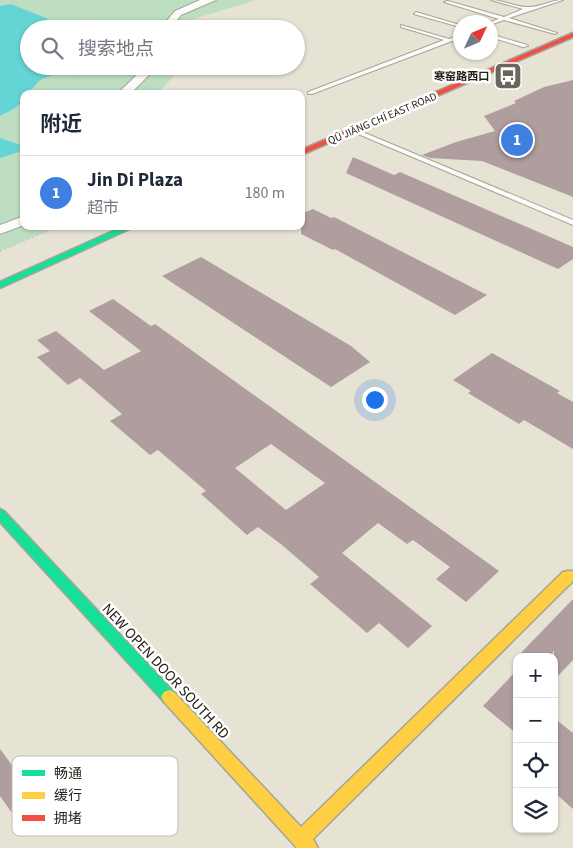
<!DOCTYPE html>
<html lang="zh">
<meta charset="utf-8">
<style>
body{margin:0;font-family:"Source Sans 3","Noto Sans SC",sans-serif;background:#f6f6f7;color:#1f2937}
.controls{position:absolute;right:15px;bottom:15px;display:grid;overflow:hidden;border-radius:10px;box-shadow:0 1px 4px #0004}
.controls button{width:45px;height:45px;display:grid;place-items:center;padding:0;border:0;border-bottom:1px solid #e0e1e3;background:#fff;color:#1f2937;font:25px sans-serif}
.compass{position:absolute;left:453px;top:15px;width:45px;height:45px;border-radius:50%;background:#fff;box-shadow:0 1px 4px #0004;rotate:46deg}
.you{position:absolute;left:374px;top:399px;width:18px;height:18px;margin:-12px;border:4px solid #fff;border-radius:50%;background:#1a73e8;box-shadow:0 0 0 8px #1a73e833}
.badge{display:grid;place-items:center;width:32px;height:32px;border-radius:50%;background:#db2777;color:#fff;font-size:16px;font-weight:700}
.pin{position:absolute;translate:-50% -50%;border:2px solid #fff;box-shadow:0 1px 5px #0006}
.list{margin:0;padding:0;list-style:none}
h2{display:flex;justify-content:space-between;align-items:center;height:65px;margin:0;padding:0 20px;font-size:21px}
h2 small{font-size:16px;font-weight:400;color:#747a83}
.list li{display:grid;grid-template-columns:32px 1fr auto;gap:15px;align-items:center;box-sizing:border-box;height:75px;padding:0 20px;border-top:1px solid #e0e1e3}
.list b{display:block;font-size:19px;white-space:nowrap}
.list p{margin:0;font-size:16px;white-space:nowrap;color:#747a83}
.list em{font-size:16px;font-style:normal;color:#747a83}
.icon{flex:none;width:28px;height:28px;fill:none;stroke:currentColor;stroke-width:2;stroke-linecap:round;stroke-linejoin:round}
.map{position:relative;flex:none;width:573px;height:848px;overflow:hidden}
.search{position:absolute;background:#fff;box-shadow:0 1px 4px #0004;left:20px;top:20px;width:285px;height:55px;display:flex;align-items:center;gap:12px;box-sizing:border-box;padding:0 18px;border-radius:28px;color:#747a83;font-size:19px}
.panel{position:absolute;background:#fff;box-shadow:0 1px 4px #0004;left:20px;top:90px;width:285px;height:140px;border-radius:10px}
.map>svg:first-child{display:block}
.green{fill:#bedec1}
.water{fill:#65d4d4}
.building{fill:#b09e9f;fill-rule:evenodd}
.lines{fill:none;stroke-linecap:round;stroke-linejoin:round}
.lane-casing{stroke:#a6a499;stroke-width:2}
.street-casing{stroke:#a6a499;stroke-width:2}
.fast-casing{stroke:#a6a499;stroke-width:3}
.slow-casing{stroke:#a6a499;stroke-width:3}
.jam-casing{stroke:#a6a499;stroke-width:3}
.path-far1{stroke:#cdcdc9;stroke-width:2;stroke-dasharray:1 2;stroke-linecap:butt}
.path{stroke:#cdcdc9;stroke-width:2.5;stroke-dasharray:2 3;stroke-linecap:butt}
.lane{fill:#fbfbf9;fill-rule:evenodd}
.street{fill:#fbfbf9;fill-rule:evenodd}
.fast{fill:#16e098;fill-rule:evenodd}
.slow{fill:#ffcf43;fill-rule:evenodd}
.jam{fill:#f24e42;fill-rule:evenodd}
.labels{text-anchor:middle;stroke-width:5;stroke-linejoin:round;paint-order:stroke}
.far-poi-label{font-size:11px;font-weight:bold;fill:#252219;stroke:#fff;text-anchor:end}
.far-street-label{font-size:11px;fill:#252219;stroke:#fff}
.near-street-label{font-size:15px;fill:#252219;stroke:#fff}
.key{fill:#fff;stroke:#bebdba;stroke-width:1}
.key-label{font-size:14px;fill:#252219}
</style>
<div class="map">
<svg width="573" height="848" viewBox="0 0 573 848">
<rect width="100%" height="100%" fill="#e6e3d5"/>
<polygon class="green" points="0,0 256,0 187,21 186,29 29,29 29,66 183,66 157,94 24,94 24,226 59,226 0,251"/>
<g class="water">
<path d="M11,4L48,19L43,24L56,29H29V66L71,67L40,80L27,94H24C24,106 9,111 0,116V6Z"/>
<polygon points="0,138 20,145 19,152 0,158"/>
</g>
<g class="building">
<polygon points="573,80 573,197 482,161 430,158 422,155 456,142 495,131 484,116 516,103 514,101 544,87"/>
<polygon points="353,157 394,175 400,172 573,247 573,259 558,269 346,173"/>
<polygon points="313,209 331,218 334,217 487,295 455,315 335,249 333,250 301,234 301,214"/>
<polygon points="201,257 351,346 370,362 331,387 162,276"/>
<path d="M113,299L151,326L155,324L499,571L466,602L436,579L450,567L413,540L407,544L378,523L342,553L432,626L408,648L379,623L367,633L310,584L319,577L282,545L258,527L247,535L201,494L206,491L158,450L150,455L110,421L122,414L80,378L68,385L37,357L50,351L37,340L56,331L104,370L141,351L89,311ZM271,444L325,483L286,510L235,468Z"/>
<polygon points="492,353 560,391 557,393 573,402 573,449 524,420 519,424 468,393 471,391 453,380"/>
<polygon points="573,599 573,660 554,680 554,650 551,657 517,657"/>
<polygon points="517,670 517,734 483,706"/>
<polygon points="554,718 573,733 573,809 554,792"/>
<polygon points="0,749 34,795 12,813 0,796"/>
</g>
<g class="lines">
<defs>
<g id="lane">
<path d="M491,0C503,0 515,7 527,7C539,8 551,0 563,0L509,18L557,33L555,34L504,20L490,25V22L499,19L444,2L448,1L504,17L523,9Z"/>
<polygon points="416,12 460,25 460,27 414,14"/>
<polygon points="401,25 449,39 460,35 460,38 312,94 308,94 308,92 444,40 401,27"/>
<polygon points="490,34 527,45 528,46 523,47 490,37"/>
<polygon points="353,128 573,220 573,225 351,131 351,129"/>
</g>
<g id="street">
<polygon points="200,0 216,0 181,15 170,29 160,29 175,11"/>
<polygon points="146,66 158,66 130,94 117,94"/>
<polygon points="24,216 24,225 0,234 0,225"/>
</g>
<g id="fast">
<polygon points="124,226 136,226 0,288 0,282"/>
<polygon points="0,509 4,511 174,692 177,697 174,702 169,704 164,702 0,522"/>
</g>
<polygon id="slow" points="568,571 573,571 573,581 313,839 318,848 297,848 164,702 161,697 164,692 169,690 174,692 301,827 563,572"/>
<polygon id="jam" points="573,33 573,37 301,155 301,150"/>
</defs>
<use href="#lane" class="lane-casing"/>
<use href="#street" class="street-casing"/>
<use href="#fast" class="fast-casing"/>
<use href="#slow" class="slow-casing"/>
<use href="#jam" class="jam-casing"/>
<g class="path-far1">
<polyline points="37,0 88,16 107,29"/>
<polyline points="58,94 84,73 97,66"/>
<polyline points="0,130 24,120"/>
</g>
<polyline class="path" points="0,251 59,226"/>
<use href="#lane" class="lane"/>
<use href="#street" class="street"/>
<use href="#fast" class="fast"/>
<use href="#slow" class="slow"/>
<use href="#jam" class="jam"/>
</g>
<defs>
<symbol id="bus-square" viewBox="-11 -11 22 22"><rect x="-9" y="-9" width="18" height="18" rx="4" fill="#69665b" stroke="#fff"/><path d="M-5-6H5V4H4V6H2V4H-2V6H-4V4H-5ZM-3.5-4V0h7V-4ZM-3.5 1.2v1.5H-2V1.2ZM2 1.2v1.5H3.5V1.2Z" fill="#fff"/></symbol>
</defs>
<g fill-rule="evenodd">
<use href="#bus-square" x="492" y="60" width="32" height="32"/>
</g>
<g class="labels">
<g class="far-poi-label">
<text x="489" y="80">寒窑路西口</text>
</g>
<g class="far-street-label">
<text transform="translate(382 118) rotate(-23)" y="4">QŪ JIĀNG CHÍ EAST ROAD</text>
</g>
<g class="near-street-label">
<text transform="translate(166 671) rotate(47)" y="5">NEW OPEN DOOR SOUTH RD</text>
</g>
</g>
<rect x="12" y="756" width="166" height="80" rx="8" class="key"/>
<rect x="22" y="770" width="23" height="6" fill="#16e098"/>
<rect x="22" y="792" width="23" height="7" fill="#ffcf43"/>
<rect x="22" y="815" width="23" height="6" fill="#f24e42"/>
<g class="key-label">
<text x="54" y="778">畅通</text>
<text x="54" y="800">缓行</text>
<text x="54" y="823">拥堵</text>
</g>
</svg>
<div class="controls">
<button>+</button>
<button>−</button>
<button><svg class="icon" aria-label="locate" viewBox="0 0 24 24"><circle cx="12" cy="12" r="6"/><path d="M12 2v4M12 18v4M2 12h4M18 12h4"/></svg></button>
<button><svg class="icon" aria-label="layers" viewBox="0 0 24 24"><path d="M12 4l9 5-9 5-9-5zM3 14l9 5 9-5"/></svg></button>
</div>
<svg class="compass" viewBox="-18 -18 36 36"><path d="M0-13l5 13h-10z" fill="#e53935"/><path d="M0 13l5-13h-10z" fill="#747a83"/></svg>
<div class="you"></div>
<div class="pin badge" style="left:517px;top:140px;background:#3f7fe0">1</div>
<div class="search"><svg class="icon" aria-label="search" viewBox="0 0 24 24"><circle cx="10" cy="10" r="6"/><path d="M15 15l6 6"/></svg>搜索地点</div>
<section class="panel">
<h2>附近<small></small></h2>
<ul class="list">
<li><span class="badge" style="background:#3f7fe0">1</span><div><b>Jin Di Plaza</b><p>超市</p></div><em>180 m</em></li>
</ul>
</section>
</div>
